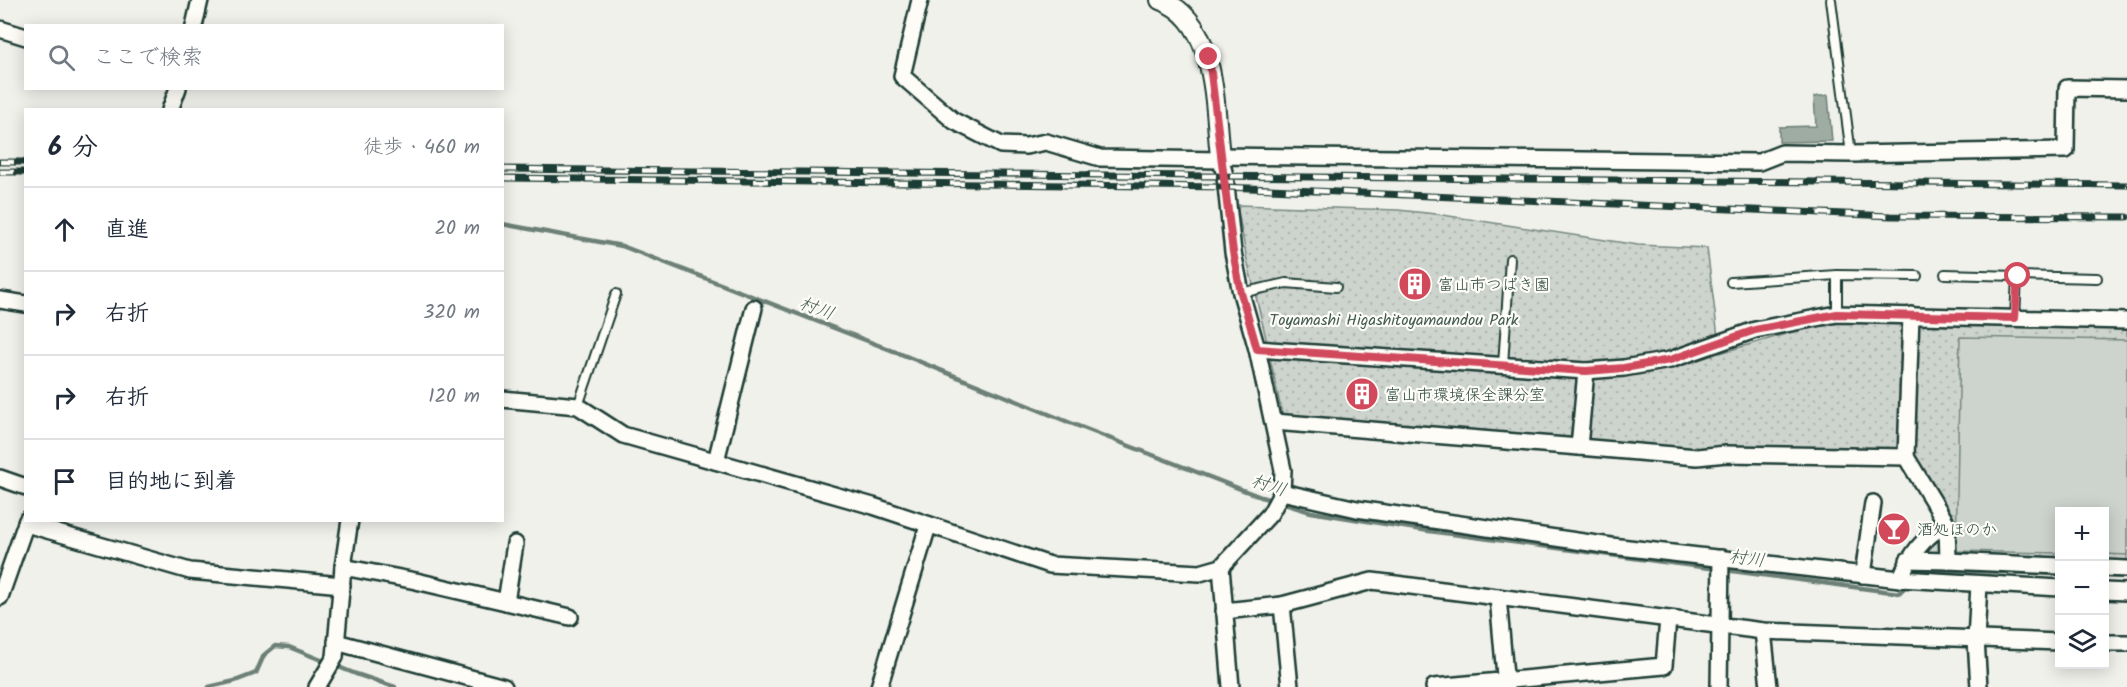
<!DOCTYPE html>
<html lang="ja">
<meta charset="utf-8">
<style>
body{margin:0;font-family:Kalam,"Klee One",sans-serif;background:#f6f6f7;color:#1f2937}
.controls{position:absolute;right:18px;bottom:18px;display:grid;overflow:hidden;border-radius:0px;box-shadow:0 3px 15px #0003}
.controls button{width:54px;height:54px;display:grid;place-items:center;padding:0;border:0;border-bottom:2px solid #e0e1e3;background:#fff;color:#1f2937;font:30px sans-serif}
.stop{position:absolute;width:18px;height:18px;margin:-14px;border:4px solid #d1495b;border-radius:50%;background:#fff}
.stop.end{background:#d1495b;border-color:#fff;box-shadow:0 2px 6px #0008}
.list{margin:0;padding:0;list-style:none}
h2{display:flex;justify-content:space-between;align-items:center;height:78px;margin:0;padding:0 24px;font-size:26px}
h2 small{font-size:20px;font-weight:400;color:#747a83}
.list li{display:grid;grid-template-columns:39px 1fr auto;gap:18px;align-items:center;box-sizing:border-box;height:84px;padding:0 24px;border-top:2px solid #e0e1e3}
.list b{display:block;font-size:22px;white-space:nowrap}
.list em{font-size:20px;font-style:normal;color:#747a83}
.icon{flex:none;width:33px;height:33px;fill:none;stroke:currentColor;stroke-width:2;stroke-linecap:round;stroke-linejoin:round}
.map{position:relative;flex:none;width:2127px;height:687px;overflow:hidden}
.search{position:absolute;background:#fff;box-shadow:0 3px 15px #0003;left:24px;top:24px;width:480px;height:66px;display:flex;align-items:center;gap:15px;box-sizing:border-box;padding:0 21px;border-radius:0px;color:#747a83;font-size:22px}
.panel{position:absolute;background:#fff;box-shadow:0 3px 15px #0003;left:24px;top:108px;width:480px;height:414px;border-radius:0px}
.map>svg:first-child{display:block}
.park{fill:url(#park-dots);stroke:#768880;stroke-width:1.5}
.pitch{fill:#cdd3cd;stroke:#768880;stroke-width:1.5}
.water{fill:#9faca4;stroke:#6c8077;stroke-width:1.5}
.lines{fill:none;stroke-linecap:round;stroke-linejoin:round}
.stream{stroke:#6c8077;stroke-width:4.5}
.service-casing{stroke:#1f3d34;stroke-width:12}
.minor-casing{stroke:#1f3d34;stroke-width:20}
.tertiary-casing{stroke:#1f3d34;stroke-width:22}
.service{stroke:#fdfcf7;stroke-width:8}
.minor{stroke:#fdfcf7;stroke-width:15}
.tertiary{stroke:#fdfcf7;stroke-width:18}
.rail-casing{stroke:#1f3d34;stroke-width:7}
.rail{stroke:#fdfcf7;stroke-width:4.5;stroke-dasharray:14;stroke-linecap:butt}
.route{stroke:#d1495b;stroke-width:8}
.labels{text-anchor:middle;stroke-width:4.5;stroke-linejoin:round;paint-order:stroke}
.poi-label{font-size:16px;fill:#1f3d34;stroke:#fdfcf7;text-anchor:start}
.park-label{font-size:16px;fill:#425b53;stroke:#fdfcf7}
.water-label{font-size:18px;font-style:italic;fill:#455e56;stroke:#fdfcf7}
</style>
<div class="map">
<svg width="2127" height="687" viewBox="0 0 2127 687">
<defs>
<pattern id="park-dots" width="8" height="8" patternUnits="userSpaceOnUse" patternTransform="scale(1.5)"><rect width="8" height="8" fill="#cdd3cd"/><path d="M2 2h.1M6 6h.1" fill="none" stroke="#b0b6b1" stroke-width="1.8" stroke-linecap="round"/></pattern>
</defs>
<rect width="100%" height="100%" fill="#f0f1eb"/>
<filter id="ink" filterUnits="userSpaceOnUse"><feTurbulence type="fractalNoise" baseFrequency=".0167" numOctaves="2"/><feDisplacementMap in="SourceGraphic" scale="12" xChannelSelector="R" yChannelSelector="G"/><feConvolveMatrix kernelMatrix="1 2 1 2 8 2 1 2 1" color-interpolation-filters="sRGB"/></filter>
<g filter="url(#ink)">
<polygon class="park" points="1237,205 1398,210 1436,214 1638,245 1707,248 1720,353 1796,331 1850,321 2127,327 2127,564 2105,563 2104,512 2060,512 2059,562 1918,556 1944,529 1910,450 1693,451 1283,419 1265,334 1247,260"/>
<polygon class="pitch" points="1960,337 2127,340 2127,555 2105,554 2104,512 2060,512 2059,553 1956,551"/>
<polygon class="water" points="1828,95 1832,141 1779,142 1779,127 1816,126 1814,97"/>
<g class="lines">
<g class="stream">
<polyline points="502,224 622,246 896,352 1078,426 1261,497 1311,512 1429,531 1899,593 1909,583"/>
<polyline points="1916,575 1922,569 2060,574"/>
<polyline points="2104,576 2127,577"/>
<polyline points="209,687 235,681 256,673 264,655 275,646 289,647 356,674 395,687"/>
</g>
<defs>
<g id="service">
<polyline points="1831,0 1851,154"/>
<polyline points="1945,274 2017,276"/>
<polyline points="1731,282 1837,275"/>
<polyline points="1241,293 1286,283 1336,287"/>
<polyline points="1837,314 1837,275 1917,276"/>
<polyline points="2015,318 2017,276 2097,278"/>
<polyline points="1503,365 1510,259"/>
<polyline points="578,406 616,294"/>
</g>
<g id="minor">
<polyline points="920,0 902,76 954,121 1001,145 1026,146 1046,142 1100,158 1221,160"/>
<polyline points="194,26 200,0"/>
<polyline points="0,29 26,37"/>
<polyline points="170,110 178,88"/>
<polyline points="0,300 26,304"/>
<polyline points="1257,349 1586,371 1624,368 1670,360 1755,330 1837,314 2127,321"/>
<polyline points="502,399 578,406 623,435 873,506 1050,565 1200,573 1221,567 1270,514 1282,492 1283,470 1257,349 1241,293 1233,252 1225,176 1220,156 1759,162 1782,153 1851,154 2066,150 2067,88 2127,89"/>
<polyline points="1274,422 1579,447 1586,371"/>
<polyline points="1579,447 1697,457 1726,454 1906,457 1911,315"/>
<polyline points="716,461 754,308"/>
<polyline points="0,478 26,487"/>
<polyline points="1282,492 1357,509 1611,546 1900,579 2060,588"/>
<polyline points="26,524 190,571 342,585"/>
<polyline points="1908,560 1948,561 1947,524"/>
<polyline points="1948,561 2060,566"/>
<polyline points="343,567 416,581 506,602 515,544"/>
<polyline points="1221,567 1231,687"/>
<polyline points="2104,568 2127,569"/>
<polyline points="1863,575 1873,503"/>
<path d="M1900,579C1911,554 1923,537 1947,524L1906,457"/>
<polyline points="1979,584 1976,640 1979,687"/>
<polyline points="2104,591 2127,592"/>
<polyline points="0,597 27,520"/>
<polyline points="1498,597 1506,687"/>
<polyline points="506,602 570,617"/>
<polyline points="1282,605 1290,687"/>
<polyline points="1224,611 1282,605 1372,581 1763,631 2060,642"/>
<polyline points="1763,631 1769,687"/>
<polyline points="336,642 504,687"/>
<polyline points="2104,643 2127,643"/>
<polyline points="317,687 335,657 343,567 350,520"/>
<polyline points="879,687 928,526"/>
<polyline points="1434,687 1664,666 1668,619"/>
<polyline points="1719,687 1721,558"/>
</g>
<path id="tertiary" d="M1160,0C1218,20 1214,107 1220,156"/>
</defs>
<use href="#service" class="service-casing"/>
<use href="#minor" class="minor-casing"/>
<use href="#tertiary" class="tertiary-casing"/>
<use href="#service" class="service"/>
<use href="#minor" class="minor"/>
<use href="#tertiary" class="tertiary"/>
<defs>
<g id="rail">
<polyline points="0,162 26,162"/>
<polyline points="502,169 2127,185"/>
<polyline points="0,172 26,172"/>
<polyline points="502,178 1225,187 1891,216 2127,217"/>
</g>
</defs>
<use href="#rail" class="rail-casing"/>
<use href="#rail" class="rail"/>
</g>
</g>
<g class="lines" filter="url(#ink)">
<polyline class="route" points="1209,57 1233,252 1241,293 1257,349 1586,371 1624,368 1670,360 1755,330 1837,314 2015,318 2018,276"/>
</g>
<defs>
<symbol id="building-disc" viewBox="-11 -11 22 22"><circle r="9.5" fill="#d1495b" stroke="#fdfcf7"/><path d="M-4-6H4V6H1V3H-1V6H-4ZM-2.5-4.3h1.7v1.8h-1.7ZM.8-4.3h1.7v1.8H.8ZM-2.5-1h1.7V.8h-1.7ZM.8-1h1.7V.8H.8Z" fill="#fff"/></symbol>
<symbol id="bar-disc" viewBox="-11 -11 22 22"><circle r="9.5" fill="#d1495b" stroke="#fdfcf7"/><path d="M-6-5H6L.8 .8V4.5H3.5V6h-7V4.5H-.8V.8Z" fill="#fff"/></symbol>
</defs>
<g fill-rule="evenodd">
<use href="#building-disc" x="1396" y="265" width="38" height="38"/>
<use href="#building-disc" x="1343" y="375" width="38" height="38"/>
<use href="#bar-disc" x="1875" y="510" width="38" height="38"/>
</g>
<g class="labels">
<g class="poi-label">
<text x="1438" y="290">富山市つばき園</text>
<text x="1385" y="400">富山市環境保全課分室</text>
<text x="1917" y="535">酒処ほのか</text>
</g>
<g class="park-label">
<text x="1394" y="325">Toyamashi Higashitoyamaundou Park</text>
</g>
<g class="water-label">
<text transform="translate(817 308) rotate(21)" y="6">村川</text>
<text transform="translate(1269 485) rotate(18)" y="6">村川</text>
<text transform="translate(1747 558) rotate(8)" y="6">村川</text>
</g>
</g>
</svg>
<div class="controls">
<button>+</button>
<button>−</button>
<button><svg class="icon" aria-label="layers" viewBox="0 0 24 24"><path d="M12 4l9 5-9 5-9-5zM3 14l9 5 9-5"/></svg></button>
</div>
<div class="stop" style="left:2018px;top:276px"></div>
<div class="stop end" style="left:1209px;top:57px"></div>
<div class="search"><svg class="icon" aria-label="search" viewBox="0 0 24 24"><circle cx="10" cy="10" r="6"/><path d="M15 15l6 6"/></svg>ここで検索</div>
<section class="panel">
<h2>6 分<small>徒歩 · 460 m</small></h2>
<ul class="list">
<li><svg class="icon" aria-label="ahead" viewBox="0 0 24 24"><path d="M12 20V5M6 11l6-6 6 6"/></svg><div><b>直進</b></div><em>20 m</em></li>
<li><svg class="icon" aria-label="right" viewBox="0 0 24 24"><path d="M7 20v-9h11M14 6l5 5-5 5"/></svg><div><b>右折</b></div><em>320 m</em></li>
<li><svg class="icon" aria-label="right" viewBox="0 0 24 24"><path d="M7 20v-9h11M14 6l5 5-5 5"/></svg><div><b>右折</b></div><em>120 m</em></li>
<li><svg class="icon" aria-label="arrive" viewBox="0 0 24 24"><path d="M6 21V4h12l-3 4 3 4H6"/></svg><div><b>目的地に到着</b></div></li>
</ul>
</section>
</div>
